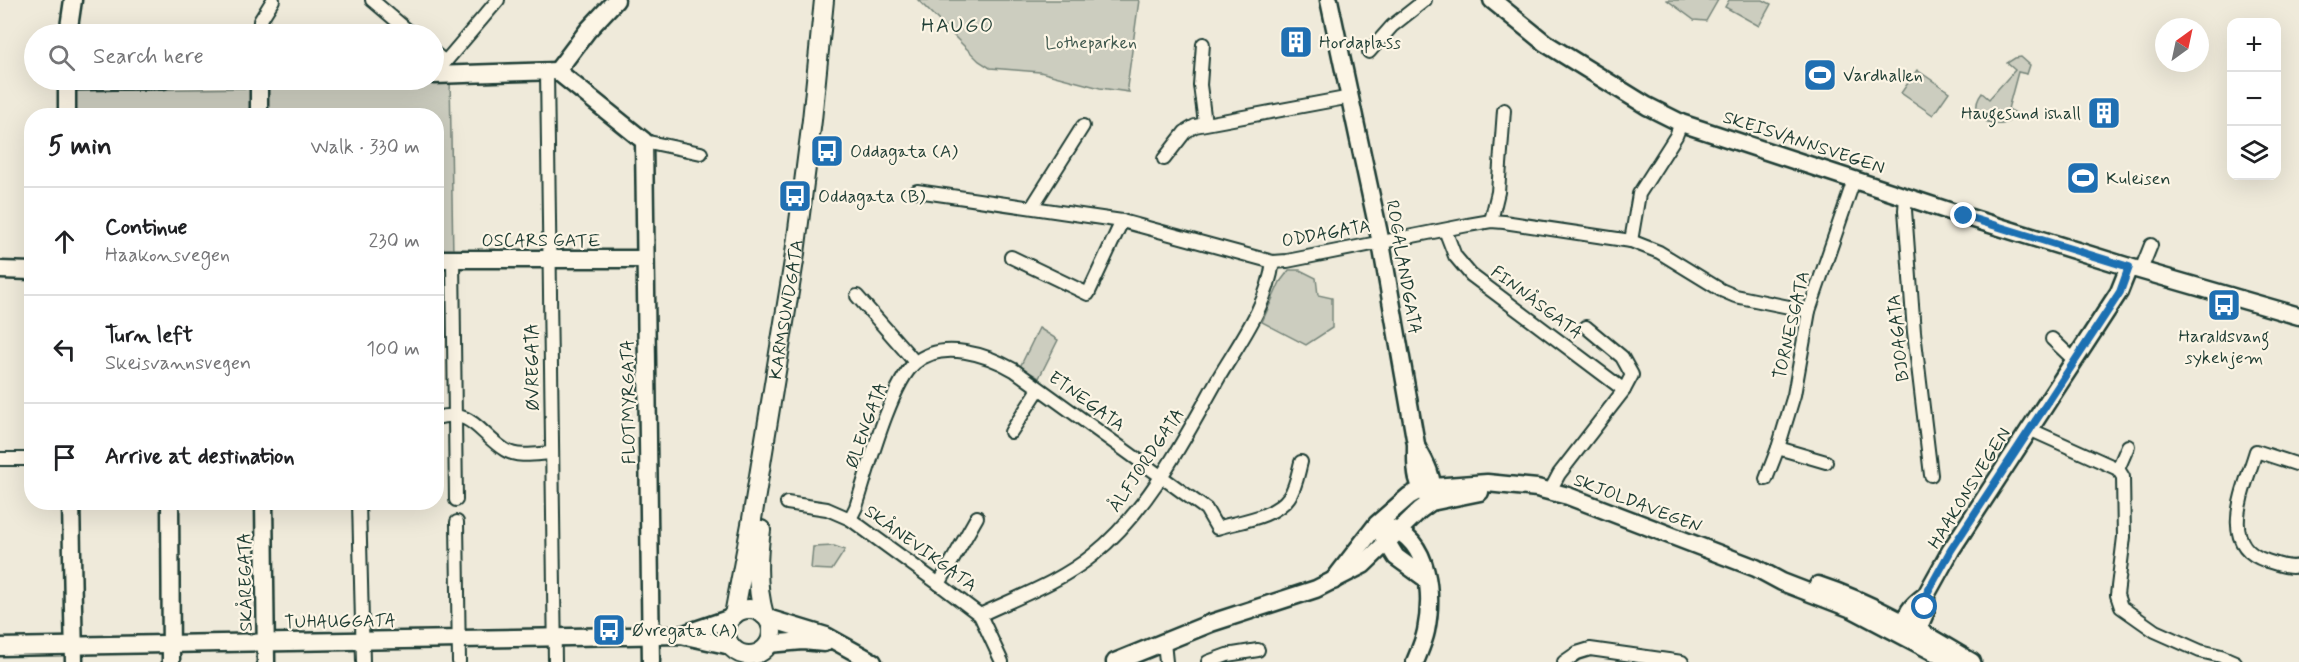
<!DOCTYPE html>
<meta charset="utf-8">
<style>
body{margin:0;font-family:Mynerve,sans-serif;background:#f6f6f6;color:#202124}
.controls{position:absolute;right:18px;top:18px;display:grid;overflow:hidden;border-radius:12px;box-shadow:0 6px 24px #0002}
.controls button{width:54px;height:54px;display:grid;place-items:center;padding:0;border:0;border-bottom:2px solid #e0e0e0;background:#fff;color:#202124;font:30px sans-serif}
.compass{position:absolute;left:2155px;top:18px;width:54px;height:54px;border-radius:50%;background:#fff;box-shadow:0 6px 24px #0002;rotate:33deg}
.stop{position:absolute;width:18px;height:18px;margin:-14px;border:4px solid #1f6fb2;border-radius:50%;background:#fff}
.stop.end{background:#1f6fb2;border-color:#fff;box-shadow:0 2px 6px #0008}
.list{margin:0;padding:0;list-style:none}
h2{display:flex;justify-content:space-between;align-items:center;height:78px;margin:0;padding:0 24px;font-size:26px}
h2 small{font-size:20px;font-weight:400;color:#757577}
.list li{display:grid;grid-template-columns:39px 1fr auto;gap:18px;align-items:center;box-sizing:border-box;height:108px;padding:0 24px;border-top:2px solid #e0e0e0}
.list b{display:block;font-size:22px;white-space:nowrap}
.list p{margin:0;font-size:20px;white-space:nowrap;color:#757577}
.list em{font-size:20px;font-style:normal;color:#757577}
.icon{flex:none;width:33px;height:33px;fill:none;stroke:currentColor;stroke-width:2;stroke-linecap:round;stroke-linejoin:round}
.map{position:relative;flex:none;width:2299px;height:662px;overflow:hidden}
.search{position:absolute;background:#fff;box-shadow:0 6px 24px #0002;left:24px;top:24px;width:420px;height:66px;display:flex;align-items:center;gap:15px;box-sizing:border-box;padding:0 21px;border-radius:33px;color:#757577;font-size:22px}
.panel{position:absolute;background:#fff;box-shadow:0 6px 24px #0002;left:24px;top:108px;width:420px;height:402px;border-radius:24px}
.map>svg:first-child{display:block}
.green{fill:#cccdbf;stroke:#76857a;stroke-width:1.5}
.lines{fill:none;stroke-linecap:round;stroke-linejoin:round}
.street-casing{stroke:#1f3d34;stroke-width:16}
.secondary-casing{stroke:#1f3d34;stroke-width:21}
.primary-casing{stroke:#1f3d34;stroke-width:22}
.street{stroke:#fcf5e5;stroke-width:12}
.secondary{stroke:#fcf5e5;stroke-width:16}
.primary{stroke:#fcf5e5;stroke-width:18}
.route{stroke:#1f6fb2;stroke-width:8}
.labels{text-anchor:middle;stroke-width:4.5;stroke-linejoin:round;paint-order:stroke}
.park-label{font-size:18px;fill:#425a50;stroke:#fcf5e5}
.poi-label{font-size:18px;fill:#1f3d34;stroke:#fcf5e5;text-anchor:start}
.street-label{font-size:18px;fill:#1f3d34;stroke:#fcf5e5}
.neighbourhood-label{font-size:20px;letter-spacing:1.5px;fill:#1f3d34;stroke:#fcf5e5}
</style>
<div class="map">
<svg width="2299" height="662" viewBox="0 0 2299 662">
<rect width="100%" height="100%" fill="#efeada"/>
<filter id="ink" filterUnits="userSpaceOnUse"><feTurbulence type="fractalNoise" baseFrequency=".0167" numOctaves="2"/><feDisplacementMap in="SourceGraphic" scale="12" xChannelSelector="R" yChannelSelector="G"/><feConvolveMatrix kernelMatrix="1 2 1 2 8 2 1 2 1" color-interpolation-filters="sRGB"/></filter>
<g filter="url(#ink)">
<g class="green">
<polygon points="918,0 1139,0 1127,87 1129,92 1100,88 1040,72 990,68 979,61"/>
<polygon points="1667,0 1718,0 1706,21 1694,20"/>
<polygon points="1729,0 1763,0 1771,4 1759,26 1725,7"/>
<path d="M2021,57L2030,65L2027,74L2018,72L2008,109L2016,113C2005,137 1962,119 1982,93L1989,99L2015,70L2007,63L2015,58Z"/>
<polygon points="1917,70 1949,92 1933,115 1901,93"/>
<polygon points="450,75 453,259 437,259 436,116 259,115 259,80 434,80"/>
<polygon points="251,88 251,115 75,116 75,91"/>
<polygon points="1289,270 1300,270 1316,278 1318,295 1332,298 1332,328 1306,345 1262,322 1280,282"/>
<polygon points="1039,328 1058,340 1039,378 1020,367"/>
<polygon points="834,546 845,550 832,570 811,569 813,547"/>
</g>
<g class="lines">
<defs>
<g id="street">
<polyline points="372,0 412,34"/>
<polyline points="259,34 260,21 273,0"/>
<polyline points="1203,44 1200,85 1205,123"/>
<polyline points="1369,52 1392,26 1425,0"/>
<polyline points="434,53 445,62"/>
<polyline points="547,72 555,662"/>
<polyline points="434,75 498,0"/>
<polyline points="644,141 701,153"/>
<polyline points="1164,159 1185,132 1195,126 1351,97"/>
<polyline points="917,191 1122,221 1273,262 1287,261 1468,225 1491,221 1504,222 1631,241 1659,252 1721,290 1735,296 1809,311"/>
<polyline points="1906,197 1905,210 1914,332 1931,475"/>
<polyline points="1032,207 1083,126"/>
<polyline points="1491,221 1498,192 1504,110"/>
<polyline points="1445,230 1455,256 1471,275 1624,390"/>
<polyline points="1631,241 1639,194 1676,136 1681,123"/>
<polyline points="1011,257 1088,294 1122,221"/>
<polyline points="453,259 456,500"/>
<polyline points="2141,270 2151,245"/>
<polyline points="857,296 915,362"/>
<polyline points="2052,339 2075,361"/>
<path d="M436,418C473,408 478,433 505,450C518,458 536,454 551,453"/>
<polyline points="2029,429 2118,469 2123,477 2124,537 2117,595 2121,607 2155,631 2200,651 2221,656 2235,662"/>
<polyline points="1011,432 1039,389"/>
<polyline points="1778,448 1826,462"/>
<polyline points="0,459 32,459"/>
<path d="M2299,465L2256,451C2245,488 2216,545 2267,561C2278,564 2288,569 2299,566"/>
<polyline points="2118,469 2128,446"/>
<polyline points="1766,479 1778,448 1794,395 1809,311 1854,180"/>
<polyline points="1550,491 1559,474 1624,390 1632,375 1622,357 1586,327"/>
<polyline points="359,502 363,662"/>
<polyline points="787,503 827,509 850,519 939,584 980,615 1002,662"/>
<path d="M850,519L856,507C867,473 891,383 915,363C942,339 988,355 1014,370L1206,509L1217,528C1240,521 1274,518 1289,497C1296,488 1298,473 1301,462"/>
<polyline points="457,522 459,662"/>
<polyline points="939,584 977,517"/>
<path d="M980,615C1018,597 1060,582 1093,555C1149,510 1184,439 1219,377C1241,340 1267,306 1273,262"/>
<polyline points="1164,642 1166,662"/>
<polyline points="1208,662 1227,655 1258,650"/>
<polyline points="1564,662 1577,653 1590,649 1682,662"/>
</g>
<g id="secondary">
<path d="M1329,0L1381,243L1416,444C1416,469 1414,482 1431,502"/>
<polyline points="1492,0 1545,43 1647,106 1681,123 1964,216 2129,267"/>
<polyline points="68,34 73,0"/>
<polyline points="557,71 644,141 651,662"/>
<polyline points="557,71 588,30 616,0"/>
<polyline points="434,75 557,71"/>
<polyline points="259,80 259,116"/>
<polyline points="67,81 163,80"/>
<polyline points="67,116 67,80"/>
<polyline points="436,259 645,259"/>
<polyline points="0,270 32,271"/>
<path d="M1417,448C1426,463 1434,478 1432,497"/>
<polyline points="71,502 74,662"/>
<polyline points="170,502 171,662"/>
<polyline points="264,502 266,662"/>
<path d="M1390,528C1430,541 1433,596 1426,631C1424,641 1419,652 1415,662"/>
<polyline points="1383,536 1396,557 1425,578"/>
<polyline points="1333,581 1377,524 1409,496 1420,490 1433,487 1487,483 1537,488 1568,496 1756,568 1782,582 1852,609 1953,662"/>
<path d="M1818,585C1873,603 1922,632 1972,662"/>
<polyline points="767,618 826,636 873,662"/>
<path d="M1905,633C1903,614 1912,605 1926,595"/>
<polyline points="681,635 731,618"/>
<polyline points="1905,636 1918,629 1926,611 1926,595 1951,550 2119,292 2129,267 2299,316"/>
<polyline points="768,644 803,641 824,643"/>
<polyline points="0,647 681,635 731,646"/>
<polyline points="1115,662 1211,623 1316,589 1363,565 1420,510 1431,502 1480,492"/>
</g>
<g id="primary">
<path d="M761,530C757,558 756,587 764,615"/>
<circle cx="749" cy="632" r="23"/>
<path id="s1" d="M734,615L752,519L794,261L812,120L824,0"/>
</g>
</defs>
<use href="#street" class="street-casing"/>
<use href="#secondary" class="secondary-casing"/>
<use href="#primary" class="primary-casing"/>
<use href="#street" class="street"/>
<use href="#secondary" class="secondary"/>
<use href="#primary" class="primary"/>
</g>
</g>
<g class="lines" filter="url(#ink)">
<polyline class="route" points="1925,607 1926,595 1951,550 2120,292 2129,267 1964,216"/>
</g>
<defs>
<symbol id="building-square" viewBox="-11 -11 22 22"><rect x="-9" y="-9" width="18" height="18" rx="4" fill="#1f6fb2" stroke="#fcf5e5"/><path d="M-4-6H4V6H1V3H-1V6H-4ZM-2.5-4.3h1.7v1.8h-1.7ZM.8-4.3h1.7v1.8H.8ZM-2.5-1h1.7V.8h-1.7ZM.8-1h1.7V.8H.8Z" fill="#fff"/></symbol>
<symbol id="stadium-square" viewBox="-11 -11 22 22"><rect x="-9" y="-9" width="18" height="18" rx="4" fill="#1f6fb2" stroke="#fcf5e5"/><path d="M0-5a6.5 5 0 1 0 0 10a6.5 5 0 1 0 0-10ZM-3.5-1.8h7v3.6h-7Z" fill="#fff"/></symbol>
<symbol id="bus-square" viewBox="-11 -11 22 22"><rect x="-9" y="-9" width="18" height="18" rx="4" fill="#1f6fb2" stroke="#fcf5e5"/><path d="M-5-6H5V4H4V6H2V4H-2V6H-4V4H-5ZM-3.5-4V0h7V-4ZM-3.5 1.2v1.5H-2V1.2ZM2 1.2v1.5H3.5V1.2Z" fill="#fff"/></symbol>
</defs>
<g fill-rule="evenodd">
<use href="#building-square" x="1277" y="23" width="38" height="38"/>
<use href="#stadium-square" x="1801" y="56" width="38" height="38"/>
<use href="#building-square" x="2085" y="94" width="38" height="38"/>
<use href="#bus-square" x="808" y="132" width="38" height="38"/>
<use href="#stadium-square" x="2064" y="159" width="38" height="38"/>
<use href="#bus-square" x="776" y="177" width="38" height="38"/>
<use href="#bus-square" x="2205" y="286" width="38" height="38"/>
<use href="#bus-square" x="590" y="611" width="38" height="38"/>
</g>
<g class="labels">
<g class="park-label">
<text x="1091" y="48">Lotheparken</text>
</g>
<g class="poi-label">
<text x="1319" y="48">Hordaplass</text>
<text x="1843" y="81">Vardhallen</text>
<text x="2081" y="119" text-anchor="end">Haugesund ishall</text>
<text x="850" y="157">Oddagata (A)</text>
<text x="2106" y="184">Kuleisen</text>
<text x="818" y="202">Oddagata (B)</text>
<text x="2224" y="342" text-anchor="middle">Haraldsvang<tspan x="2224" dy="21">sykehjem</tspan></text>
<text x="632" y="636">Øvregata (A)</text>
</g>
<g class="street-label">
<text transform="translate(1804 142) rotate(18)" y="6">SKEISVANNSVEGEN</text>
<text transform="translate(1326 233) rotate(-10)" y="6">ODDAGATA</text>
<text x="541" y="246">OSCARS GATE</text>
<text transform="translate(1404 267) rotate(80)" y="6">ROGALANDGATA</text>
<text transform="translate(1537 302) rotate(37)" y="6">FINNÅSGATA</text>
<text dy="6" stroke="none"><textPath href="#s1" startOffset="310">KARMSUNDGATA</textPath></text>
<text transform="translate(1791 325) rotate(-77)" y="6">TORNESGATA</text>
<text transform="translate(1898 338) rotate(-96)" y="6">BJOAGATA</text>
<text transform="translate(532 367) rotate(-91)" y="6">ØVREGATA</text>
<text transform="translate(1087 401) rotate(36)" y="6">ETNEGATA</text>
<text transform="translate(628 402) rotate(-91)" y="6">FLOTMYRGATA</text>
<text transform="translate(866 425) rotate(-70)" y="6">ØLENGATA</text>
<text transform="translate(1146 460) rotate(-56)" y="6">ÅLFJORDGATA</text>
<text transform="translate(1969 488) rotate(-58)" y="6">HAAKONSVEGEN</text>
<text transform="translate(1638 503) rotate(21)" y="6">SKJOLDAVEGEN</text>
<text transform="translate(921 548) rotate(36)" y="6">SKÅNEVIKGATA</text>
<text transform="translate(245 582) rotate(-91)" y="6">SKÅREGATA</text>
<text transform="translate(340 621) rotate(-1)" y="6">TUHAUGGATA</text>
</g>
<g class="neighbourhood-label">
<text x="958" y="32">HAUGO</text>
</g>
</g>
</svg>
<div class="controls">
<button>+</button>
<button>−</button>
<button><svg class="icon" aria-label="layers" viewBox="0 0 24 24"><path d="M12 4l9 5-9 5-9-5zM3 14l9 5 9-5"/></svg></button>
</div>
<svg class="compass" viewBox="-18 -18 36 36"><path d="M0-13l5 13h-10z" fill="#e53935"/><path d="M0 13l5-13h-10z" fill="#757577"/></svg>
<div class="stop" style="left:1925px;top:607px"></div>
<div class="stop end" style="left:1964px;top:216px"></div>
<div class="search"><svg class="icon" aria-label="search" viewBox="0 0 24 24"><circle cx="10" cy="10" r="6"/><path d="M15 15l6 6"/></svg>Search here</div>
<section class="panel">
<h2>5 min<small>Walk · 330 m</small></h2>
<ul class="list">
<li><svg class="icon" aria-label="ahead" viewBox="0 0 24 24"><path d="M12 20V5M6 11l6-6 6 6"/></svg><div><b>Continue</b><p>Haakonsvegen</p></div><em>230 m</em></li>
<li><svg class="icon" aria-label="left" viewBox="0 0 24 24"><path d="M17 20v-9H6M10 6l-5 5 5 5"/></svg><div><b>Turn left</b><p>Skeisvannsvegen</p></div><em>100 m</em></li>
<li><svg class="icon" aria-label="arrive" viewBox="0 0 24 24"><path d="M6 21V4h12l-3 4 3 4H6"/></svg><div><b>Arrive at destination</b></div></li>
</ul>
</section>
</div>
